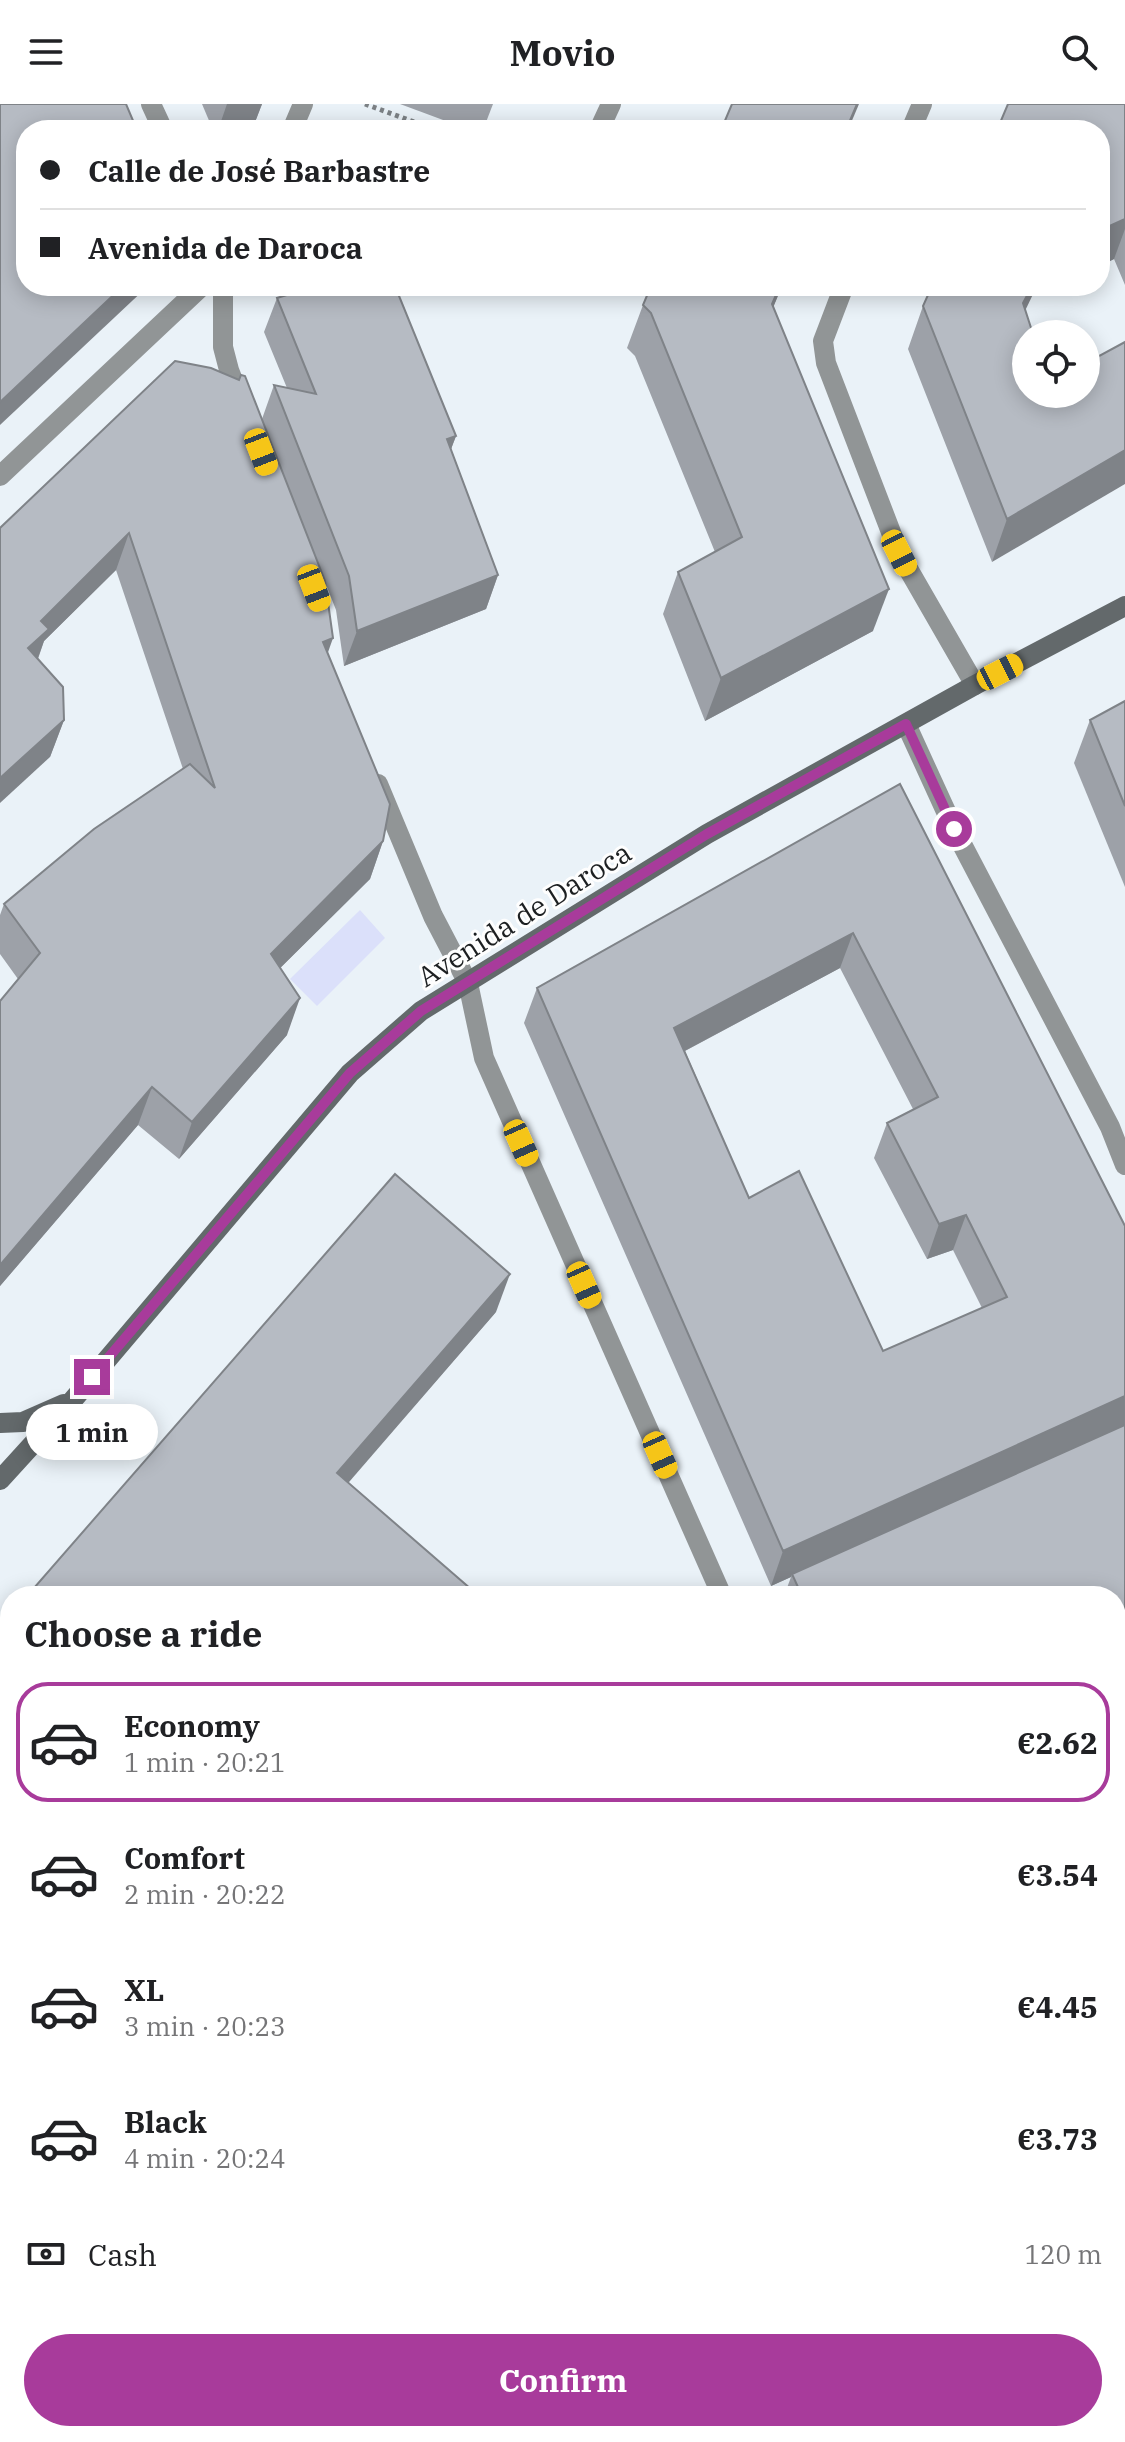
<!DOCTYPE html>
<html lang="en">
<head>
<meta charset="utf-8">
<style>
	:root { --surface:#fff; --page:#f2f2f2; --text:#202124; --muted:#757577; --line:#e0e0e0; --accent:#a83b9b }
	body { margin:0; font-family:"IBM Plex Serif",serif; background:var(--page); color:var(--text); height:100vh; display:flex; flex-direction:column; font-size:30px; white-space:nowrap }
	* { box-sizing:border-box; margin:0 }
	p { font-size:26px; color:var(--muted) }
	.icon { flex:none; width:44px; height:44px; fill:none; stroke:currentColor; stroke-width:2; stroke-linecap:round; stroke-linejoin:round }
	.map { position:relative; flex:1; overflow:hidden }
	.drawer { position:absolute; left:0px; top:1482px; width:1126px; height:856px; display:flex; flex-direction:column; background:var(--surface); border-radius:32px 32px 0 0; box-shadow:0 4px 20px #0003 }
	.drawer>* { flex:none }
	.top-card { position:absolute; left:16px; top:16px; width:1094px; height:176px; border-radius:32px; box-shadow:0 4px 20px #0003; display:grid; align-content:center; height:176px; padding:0 24px; background:var(--surface) }
	.controls { position:absolute; left:1012px; top:216px; display:grid; gap:16px }
	.controls a { display:grid; place-items:center; width:88px; height:88px; border-radius:50%; background:var(--surface); box-shadow:0 4px 20px #0003; font-size:40px }
	.end { position:absolute; width:36px; height:36px; margin:-18px; border:10px solid #a83b9b; background:#fff; box-shadow:0 0 0 4px #fff }
	.from { border-radius:50% }
	.bubble { position:absolute; height:56px; border-radius:28px; background:var(--surface); box-shadow:0 4px 20px #0003; font-size:26px; font-weight:700; line-height:56px; text-align:center }
	.car { position:absolute; width:24px; height:48px; margin:-24px -12px; border-radius:10px; box-shadow:0 0 6px 2px #0007; background:linear-gradient(#f5c518 24%,#345 0 40%,#f5c518 0 76%,#345 0 86%,#f5c518 0) }
	.top-card b { display:flex; align-items:center; gap:28px; height:76px; font-size:30px }
	.top-card b+b { border-top:2px solid var(--line) }
	.top-card i { width:20px; height:20px; background:var(--text) }
	ul { padding:0; list-style:none }
	li { display:flex; align-items:center; gap:24px; height:120px; margin:0 16px 12px; padding:0 8px; border:4px solid transparent; border-radius:32px }
	li div { flex:1 }
	li b { display:block; font-size:30px }
	li em { font-style:normal; font-weight:700 }
	li.on { border-color:var(--accent) }
	li>.icon { width:72px; height:72px; stroke-width:1.5 }
	h2 { padding:0 24px; font-size:36px; line-height:96px }
	.pay { display:flex; align-items:center; gap:20px; height:88px; padding:0 24px; font-size:30px }
	.pay p { margin-inline-start:auto }
	.cta { display:flex; gap:16px; margin-top:auto; padding:16px 24px }
	.cta a { flex:1; height:92px; border-radius:48px; background:var(--accent); color:#fff; font-size:32px; font-weight:700; line-height:92px; text-align:center }
	header { display:flex; justify-content:space-between; align-items:center; height:104px; padding:0 24px; background:var(--surface); font-size:36px; font-weight:700 }
	.map>svg:first-child { display:block }
	.green { fill:#dbe0fa }
	.lines { fill:none; stroke-linecap:round; stroke-linejoin:round }
	.path { stroke:#7c8185; stroke-width:5; stroke-dasharray:4 4; stroke-linecap:butt }
	.minor { stroke:#919596; stroke-width:20 }
	.secondary { stroke:#63696b; stroke-width:20 }
	.wall { fill:#9da1a8; fill-rule:evenodd }
	.shaded-wall { fill:#7f8388 }
	.building { fill:#b6bbc3; stroke:#7f8388; stroke-width:2; fill-rule:evenodd }
	.route { stroke:#a83b9b; stroke-width:10 }
	.labels { text-anchor:middle; dominant-baseline:central; stroke-width:6; stroke-linejoin:round; paint-order:stroke }
	.street-label { font-size:28px; fill:#1c1f21; stroke:#fefefe }
</style>
</head>
<body>
<header><svg class="icon" aria-label="menu" viewBox="0 0 24 24"><path d="M4 6h16M4 12h16M4 18h16"/></svg>Movio<svg class="icon" aria-label="search" viewBox="0 0 24 24"><circle cx="10" cy="10" r="6"/><path d="M15 15l6 6"/></svg></header>
<div class="map">
<svg width="1125" height="2338" viewBox="0 0 1125 2338">
	<rect width="100%" height="100%" fill="#eaf2f8"/>
	<path class="green" d="M 360,806 L 385,834 L 317,902 L 290,875 Z"/>
	<g class="lines">
		<g class="path">
			<path d="M 365,0 L 436,26"/>
			<path d="M 984,2328 L 990,2338"/>
		</g>
		<g class="minor">
			<path d="M 151,0 L 163,26"/>
			<path d="M 292,26 L 303,0"/>
			<path d="M 599,26 L 611,0"/>
			<path d="M 911,26 L 922,0"/>
			<path d="M 223,182 L 223,243 L 229,266 L 241,297"/>
			<path d="M 844,182 L 823,237 L 826,259 L 899,449 L 975,581"/>
			<path d="M 0,372 L 202,182"/>
			<path d="M 906,620 L 954,725 L 1110,1023 L 1125,1061"/>
			<path d="M 378,680 L 433,812 L 468,879 L 484,954 L 722,1492"/>
			<path d="M 1116,2016 L 1125,2011"/>
			<path d="M 0,2188 L 10,2197"/>
			<path d="M 153,2328 L 164,2338"/>
			<path d="M 687,2338 L 699,2328"/>
		</g>
		<g class="secondary">
			<path d="M 0,1319 L 23,1318 L 64,1300"/>
			<path d="M 0,1376 L 72,1297 L 350,969 L 421,907 L 707,730 L 975,581 L 1125,502"/>
		</g>
	</g>
	<g class="wall">
		<path d="M 202,0 L 262,0 L 252,26 L 213,26 Z"/>
		<path d="M 400,0 L 493,0 L 483,26 L 470,26 Z"/>
		<path d="M 1125,0 L 1125,181 L 1114,155 L 1100,162 L 1100,26 Z"/>
		<path d="M 782,182 L 773,203 L 873,527 L 705,617 L 663,510 L 678,468 L 715,448 L 635,252 L 627,244 L 643,201 Z"/>
		<path d="M 277,194 L 456,332 L 451,345 L 498,471 L 486,505 L 344,562 L 336,506 L 325,478 L 328,550 L 383,737 L 370,775 L 280,864 L 287,931 L 179,1055 L 138,1021 L 0,1182 L 0,897 L 18,875 L 0,850 L 0,811 L 4,800 L 183,665 L 116,466 L 44,537 L 38,555 L 64,616 L 50,653 L 0,424 L 262,315 L 274,281 L 287,284 L 264,228 Z"/>
		<path d="M 923,202 L 1025,206 L 1026,290 L 1086,290 L 992,458 L 908,245 Z"/>
		<path d="M 1125,597 L 1125,783 L 1074,659 L 1090,616 Z"/>
		<path d="M 900,680 L 1125,1122 L 1125,1677 L 1116,1681 L 802,1492 L 784,1492 L 791,1473 L 771,1482 L 524,919 L 537,884 ZM 840,864 L 913,1005 L 887,1019 L 874,1054 L 927,1155 L 953,1146 L 982,1204 L 883,1247 L 749,1094 L 685,947 Z"/>
		<path d="M 496,1208 L 348,1378 L 479,1492 L 27,1492 Z"/>
		<path d="M 10,1512 L 10,1686 L 0,1677 L 0,1523 Z"/>
		<path d="M 0,1954 L 10,1963 L 10,2132 L 0,2123 Z"/>
		<path d="M 227,2328 L 630,2328 L 618,2338 L 238,2338 Z"/>
		<path d="M 797,2328 L 960,2328 L 964,2338 L 802,2338 Z"/>
		<path d="M 1062,2328 L 1116,2328 L 1125,2338 L 1064,2338 Z"/>
	</g>
	<g class="shaded-wall">
		<path d="M 227,0 L 262,0 L 252,26 L 218,26 Z"/>
		<path d="M 857,0 L 859,0 L 848,26 L 846,26 Z"/>
		<path d="M 1125,115 L 1125,125 L 1114,155 L 1100,162 L 1100,135 L 1103,125 Z"/>
		<path d="M 123,182 L 148,182 L 0,321 L 0,298 Z"/>
		<path d="M 780,182 L 782,182 L 757,243 L 772,200 Z"/>
		<path d="M 1032,182 L 1037,182 L 1008,242 L 1023,199 Z"/>
		<path d="M 456,332 L 443,366 L 447,335 Z"/>
		<path d="M 1125,346 L 1125,380 L 992,458 L 1007,415 Z"/>
		<path d="M 129,429 L 116,466 L 44,537 L 35,562 L 28,544 L 41,517 Z"/>
		<path d="M 498,471 L 486,505 L 344,562 L 357,527 Z"/>
		<path d="M 889,485 L 873,527 L 705,617 L 721,574 Z"/>
		<path d="M 333,534 L 320,571 L 323,538 Z"/>
		<path d="M 64,616 L 50,653 L 0,699 L 0,674 Z"/>
		<path d="M 383,737 L 370,775 L 257,887 L 271,850 Z"/>
		<path d="M 853,829 L 840,864 L 662,959 L 674,924 Z"/>
		<path d="M 300,894 L 287,931 L 179,1055 L 192,1018 Z"/>
		<path d="M 152,983 L 138,1021 L 0,1182 L 0,1161 Z"/>
		<path d="M 966,1111 L 953,1146 L 927,1155 L 939,1120 Z"/>
		<path d="M 510,1170 L 496,1208 L 324,1407 L 337,1369 Z"/>
		<path d="M 1125,1292 L 1125,1325 L 792,1470 L 791,1473 L 771,1482 L 783,1447 Z"/>
		<path d="M 1125,1648 L 1125,1677 L 1116,1681 L 1116,1651 Z"/>
		<path d="M 1125,1930 L 1125,1958 L 1116,1963 L 1116,1935 Z"/>
		<path d="M 64,2328 L 67,2328 L 64,2338 L 57,2338 Z"/>
		<path d="M 601,2328 L 630,2328 L 618,2338 L 590,2338 Z"/>
	</g>
	<g class="building">
		<path d="M 0,0 L 126,0 L 137,26 L 26,26 L 26,182 L 123,182 L 0,298 Z"/>
		<path d="M 732,0 L 857,0 L 846,26 L 721,26 Z"/>
		<path d="M 1008,0 L 1125,0 L 1125,115 L 1103,125 L 1100,124 L 1100,26 L 997,26 Z"/>
		<path d="M 316,182 L 395,182 L 456,332 L 447,335 L 498,471 L 357,527 L 349,472 L 274,281 L 316,290 L 277,194 Z"/>
		<path d="M 651,182 L 780,182 L 772,200 L 889,485 L 721,574 L 678,468 L 742,433 L 651,209 L 643,201 Z"/>
		<path d="M 932,182 L 1032,182 L 1023,199 L 1033,230 L 1026,230 L 1026,290 L 1086,290 L 1086,259 L 1125,238 L 1125,346 L 1007,415 L 923,202 Z"/>
		<path d="M 175,257 L 211,264 L 239,276 L 241,271 L 245,272 L 325,477 L 333,534 L 323,538 L 390,700 L 383,737 L 271,850 L 300,894 L 192,1018 L 152,983 L 0,1161 L 0,897 L 40,849 L 4,800 L 94,725 L 190,660 L 215,684 L 129,429 L 41,517 L 49,525 L 28,544 L 63,583 L 64,616 L 0,674 L 0,424 Z"/>
		<path d="M 1125,597 L 1125,702 L 1090,616 Z"/>
		<path d="M 900,680 L 1125,1122 L 1125,1292 L 783,1447 L 537,884 ZM 853,829 L 938,993 L 887,1019 L 939,1120 L 966,1111 L 1007,1193 L 883,1247 L 799,1067 L 749,1094 L 674,924 Z"/>
		<path d="M 395,1070 L 510,1170 L 337,1369 L 479,1492 L 247,1492 L 238,1484 L 231,1492 L 27,1492 Z"/>
		<path d="M 1125,1321 L 1125,1648 L 1116,1651 L 1116,1492 L 802,1492 L 792,1470 Z"/>
		<path d="M 10,1512 L 10,1636 L 0,1627 L 0,1523 Z"/>
		<path d="M 1125,1805 L 1125,1930 L 1116,1935 L 1116,1809 Z"/>
		<path d="M 0,1954 L 10,1963 L 10,2081 L 0,2072 Z"/>
		<path d="M 1125,2245 L 1125,2338 L 1088,2338 L 1086,2328 L 1116,2328 L 1116,2247 Z"/>
		<path d="M 0,2266 L 10,2274 L 10,2328 L 64,2328 L 57,2338 L 0,2338 Z"/>
		<path d="M 284,2328 L 601,2328 L 590,2338 L 294,2338 Z"/>
		<path d="M 814,2328 L 960,2328 L 964,2338 L 819,2338 Z"/>
	</g>
	<g class="lines">
		<path class="route" d="M 92,1273 L 350,969 L 421,907 L 707,730 L 906,620 L 954,725"/>
	</g>
	<g class="labels">
		<g class="street-label">
			<text transform="translate(524 810) rotate(-32)">Avenida de Daroca</text>
		</g>
	</g>
</svg>
<div class="controls">
<a><svg class="icon" aria-label="locate" viewBox="0 0 24 24"><circle cx="12" cy="12" r="6"/><path d="M12 2v4M12 18v4M2 12h4M18 12h4"/></svg></a>
</div>
<i class="end from" style="left:954px;top:725px"></i>
<i class="end" style="left:92px;top:1273px"></i>
<div class="bubble" style="left:26px;top:1300px;width:132px">1 min</div>
<i class="car" style="left:261px;top:348px;rotate:159deg"></i>
<i class="car" style="left:899px;top:449px;rotate:153deg"></i>
<i class="car" style="left:314px;top:484px;rotate:159deg"></i>
<i class="car" style="left:1000px;top:568px;rotate:63deg"></i>
<i class="car" style="left:521px;top:1039px;rotate:156deg"></i>
<i class="car" style="left:584px;top:1181px;rotate:156deg"></i>
<i class="car" style="left:660px;top:1351px;rotate:156deg"></i>
<div class="top-card">
<b><i class="from"></i>Calle de José Barbastre</b>
<b><i></i>Avenida de Daroca</b>
</div>
<section class="drawer">
<h2>Choose a ride</h2>
<ul>
<li class="on"><svg class="icon" aria-label="car" viewBox="0 0 24 24"><path d="M5 17H2v-5l4-1 3-4h7l3 4 3 1v5h-3M9 17h6M6 11h13"/><circle cx="7" cy="17" r="2"/><circle cx="17" cy="17" r="2"/></svg><div><b>Economy</b><p>1 min · 20:21</p></div><em>€2.62</em></li>
<li><svg class="icon" aria-label="car" viewBox="0 0 24 24"><path d="M5 17H2v-5l4-1 3-4h7l3 4 3 1v5h-3M9 17h6M6 11h13"/><circle cx="7" cy="17" r="2"/><circle cx="17" cy="17" r="2"/></svg><div><b>Comfort</b><p>2 min · 20:22</p></div><em>€3.54</em></li>
<li><svg class="icon" aria-label="car" viewBox="0 0 24 24"><path d="M5 17H2v-5l4-1 3-4h7l3 4 3 1v5h-3M9 17h6M6 11h13"/><circle cx="7" cy="17" r="2"/><circle cx="17" cy="17" r="2"/></svg><div><b>XL</b><p>3 min · 20:23</p></div><em>€4.45</em></li>
<li><svg class="icon" aria-label="car" viewBox="0 0 24 24"><path d="M5 17H2v-5l4-1 3-4h7l3 4 3 1v5h-3M9 17h6M6 11h13"/><circle cx="7" cy="17" r="2"/><circle cx="17" cy="17" r="2"/></svg><div><b>Black</b><p>4 min · 20:24</p></div><em>€3.73</em></li>
</ul>
<div class="pay"><svg class="icon" aria-label="cash" viewBox="0 0 24 24"><path d="M3 7h18v10H3z"/><circle cx="12" cy="12" r="2"/></svg>Cash<p>120 m</p></div>
<div class="cta"><a>Confirm</a></div>
</section>
</div>
</body>
</html>
